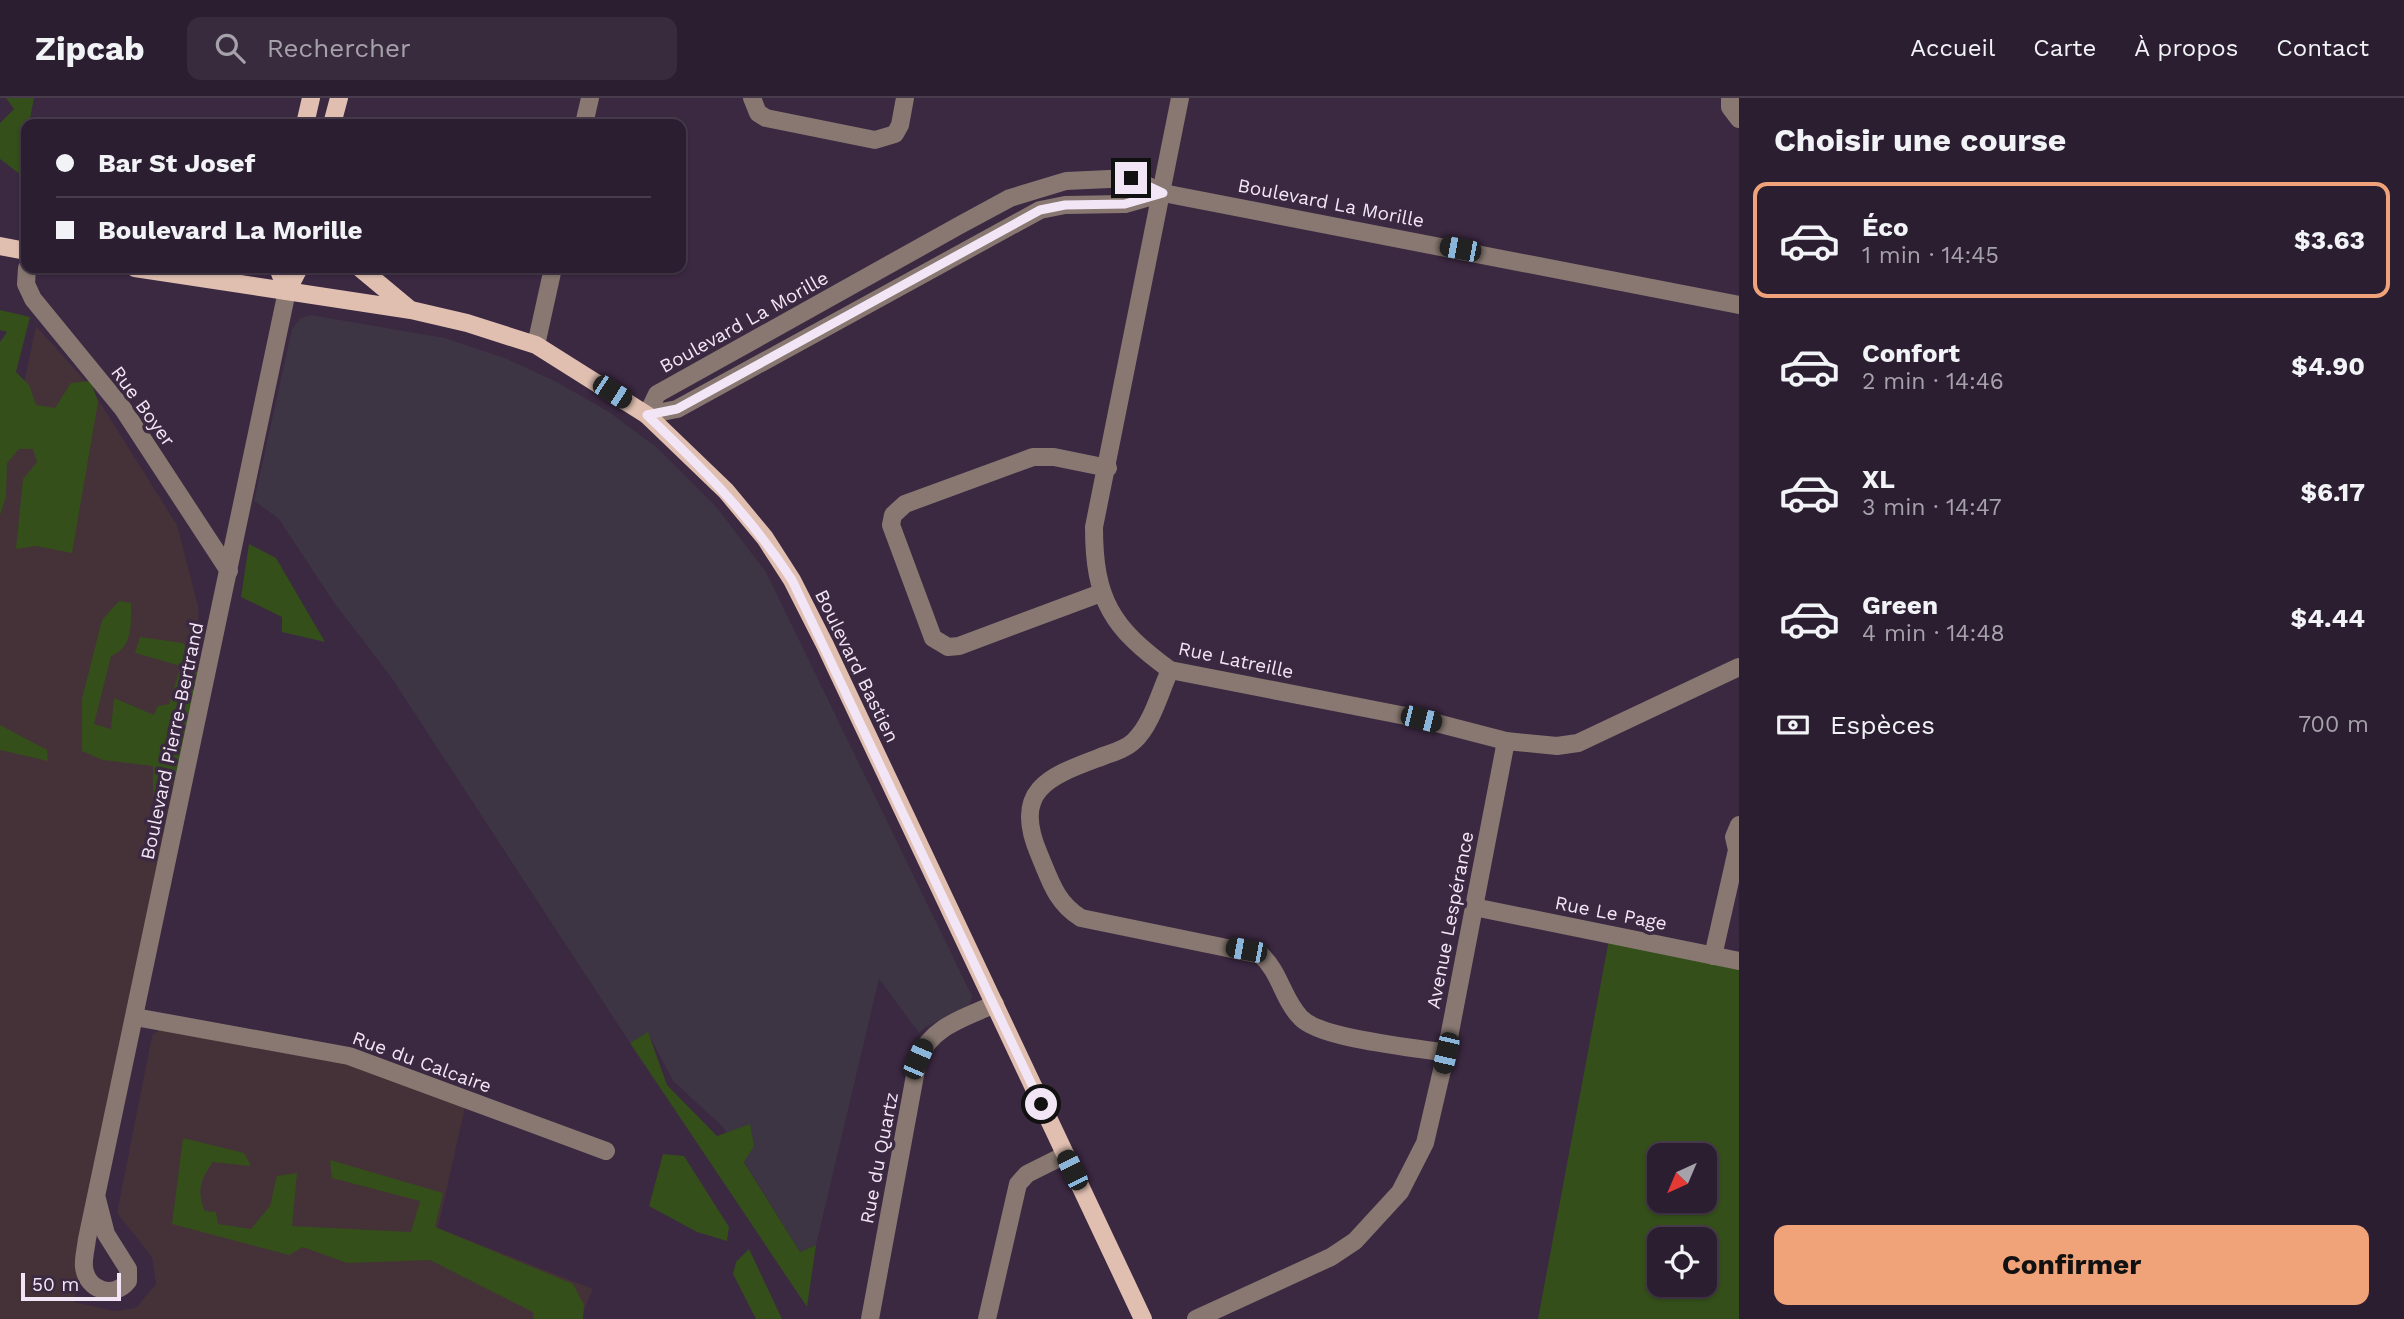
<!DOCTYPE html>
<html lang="fr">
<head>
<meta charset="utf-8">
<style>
	:root { --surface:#2c1e31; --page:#382b3d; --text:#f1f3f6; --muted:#a6a2ab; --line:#483c4d; --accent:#f0a279 }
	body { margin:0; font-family:"Work Sans",sans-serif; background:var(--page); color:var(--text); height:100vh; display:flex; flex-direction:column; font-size:26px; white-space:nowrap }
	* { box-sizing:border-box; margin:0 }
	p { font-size:23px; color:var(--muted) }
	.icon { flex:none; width:38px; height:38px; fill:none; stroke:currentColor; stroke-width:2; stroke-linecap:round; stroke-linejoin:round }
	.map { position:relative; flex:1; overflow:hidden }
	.drawer { display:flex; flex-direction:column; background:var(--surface); width:665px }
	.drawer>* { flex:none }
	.top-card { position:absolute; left:21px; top:21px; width:665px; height:154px; border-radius:14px; box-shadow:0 2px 5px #0004,0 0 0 2px var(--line); display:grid; align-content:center; height:154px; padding:0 35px; background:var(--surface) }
	.needle { width:46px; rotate:224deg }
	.controls { position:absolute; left:1647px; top:1045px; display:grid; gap:14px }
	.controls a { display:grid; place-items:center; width:70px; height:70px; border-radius:14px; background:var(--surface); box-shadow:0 2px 5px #0004,0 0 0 2px var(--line); font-size:35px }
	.scale { position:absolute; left:21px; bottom:18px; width:100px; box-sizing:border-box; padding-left:7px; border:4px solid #f2e6f6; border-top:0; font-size:19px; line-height:24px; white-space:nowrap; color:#f2e6f6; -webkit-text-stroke:5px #3b2841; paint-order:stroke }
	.end { position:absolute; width:32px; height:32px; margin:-16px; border:9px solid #f2e6f6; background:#111; box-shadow:0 0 0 4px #111 }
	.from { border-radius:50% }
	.car { position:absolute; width:21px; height:42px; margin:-21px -10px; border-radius:9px; box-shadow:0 0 5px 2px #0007; background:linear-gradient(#222 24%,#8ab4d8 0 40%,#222 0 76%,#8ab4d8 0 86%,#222 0) }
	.top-card b { display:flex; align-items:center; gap:24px; height:66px; font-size:26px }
	.top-card b+b { border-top:2px solid var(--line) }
	.top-card i { width:18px; height:18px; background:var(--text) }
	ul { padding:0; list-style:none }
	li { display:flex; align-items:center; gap:21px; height:116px; margin:0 14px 10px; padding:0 21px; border:4px solid transparent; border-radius:14px }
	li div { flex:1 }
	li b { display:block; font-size:26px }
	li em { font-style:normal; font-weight:700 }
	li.current { border-color:var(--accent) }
	li>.icon { width:63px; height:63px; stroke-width:1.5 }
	h2 { padding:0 35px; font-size:32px; line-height:84px }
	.pay { display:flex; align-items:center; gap:18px; height:77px; padding:0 35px; font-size:26px }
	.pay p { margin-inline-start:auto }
	.action { display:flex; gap:14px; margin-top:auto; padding:14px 35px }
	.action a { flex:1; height:80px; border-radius:14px; background:var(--accent); color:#111; font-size:28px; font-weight:700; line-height:80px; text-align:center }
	header { display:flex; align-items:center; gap:42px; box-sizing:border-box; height:98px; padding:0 35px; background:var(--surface); border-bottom:2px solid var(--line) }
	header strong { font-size:33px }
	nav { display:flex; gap:38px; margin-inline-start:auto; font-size:24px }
	.search { width:490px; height:63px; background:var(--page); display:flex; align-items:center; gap:18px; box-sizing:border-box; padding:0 24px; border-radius:14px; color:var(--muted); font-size:26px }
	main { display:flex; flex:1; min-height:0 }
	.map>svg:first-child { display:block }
	.commercial { fill:#3d3444 }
	.industrial { fill:#453238 }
	.green { fill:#344f1a; fill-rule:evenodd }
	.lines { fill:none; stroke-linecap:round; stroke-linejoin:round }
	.minor { stroke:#887871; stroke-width:18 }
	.major { stroke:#e0bfb1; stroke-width:18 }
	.route { stroke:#f2e6f6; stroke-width:9 }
	.labels { text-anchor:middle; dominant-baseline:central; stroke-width:7; stroke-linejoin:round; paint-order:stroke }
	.street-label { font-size:19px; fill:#f2e6f6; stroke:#3b2841 }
</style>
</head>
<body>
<header>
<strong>Zipcab</strong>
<div class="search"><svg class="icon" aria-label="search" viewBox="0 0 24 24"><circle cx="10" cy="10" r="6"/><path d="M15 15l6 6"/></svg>Rechercher</div>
<nav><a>Accueil</a><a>Carte</a><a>À propos</a><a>Contact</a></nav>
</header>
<main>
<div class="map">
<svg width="1739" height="1221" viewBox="0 0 1739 1221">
	<rect width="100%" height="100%" fill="#3b2841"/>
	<path class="commercial" d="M 311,217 L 445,240 L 505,260 L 555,283 L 609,314 L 656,349 L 718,411 L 766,474 L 972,898 L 970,907 L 924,930 L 919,935 L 879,881 L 816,1147 L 800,1154 L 723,1029 L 673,983 L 648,935 L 630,945 L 391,579 L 335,506 L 278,420 L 254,403 L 292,231 L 301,220 Z"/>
	<path class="industrial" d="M 36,228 L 89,287 L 177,427 L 198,508 L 200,570 L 74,1204 L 114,1213 L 136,1210 L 156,1186 L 152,1159 L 117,1115 L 152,938 L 161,930 L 347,965 L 465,1009 L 438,1130 L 593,1191 L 580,1221 L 0,1221 L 0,346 L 11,347 Z"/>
	<g class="green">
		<path d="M 6,0 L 34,0 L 29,26 L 26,26 L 21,77 L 0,61 L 0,25 L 14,11 Z"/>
		<path d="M 0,212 L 30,219 L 16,274 L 29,287 L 36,307 L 55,310 L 71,285 L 91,283 L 98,304 L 72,455 L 36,448 L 16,451 L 23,381 L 37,364 L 33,351 L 19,351 L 7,365 L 6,398 L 0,417 L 0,244 L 7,234 L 0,232 Z"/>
		<path d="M 249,446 L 276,460 L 325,544 L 282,534 L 282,519 L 241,499 Z"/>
		<path d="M 119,503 L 131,505 C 131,525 133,550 111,558 L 94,626 L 111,631 L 114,600 L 154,617 L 158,608 L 169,606 L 181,568 L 135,555 L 140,539 L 183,545 L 198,570 L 194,622 L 179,674 L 166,693 L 153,699 L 153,668 L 103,662 L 82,653 L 82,601 L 102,522 Z"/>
		<path d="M 0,627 L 47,652 L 48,663 L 0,652 Z"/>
		<path d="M 1610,836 L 1739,863 L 1739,1221 L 1538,1221 ZM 1659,1057 L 1704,1057 L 1704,1102 L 1659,1102 ZM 1659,1141 L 1704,1141 L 1704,1186 L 1659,1186 Z"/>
		<path d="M 648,934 L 667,987 L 717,1038 L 750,1026 L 754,1048 L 744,1064 L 800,1154 L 816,1147 L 807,1209 L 630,945 Z"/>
		<path d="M 183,1040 L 244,1055 L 251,1068 L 213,1064 C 201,1080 196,1094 205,1113 L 216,1114 L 218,1126 L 251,1131 L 270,1108 L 277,1078 L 297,1075 L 292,1128 L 411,1134 L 420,1103 L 332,1080 L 330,1062 L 443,1095 L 435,1129 L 573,1186 L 584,1207 L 583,1221 L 534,1221 L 533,1214 L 430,1162 L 347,1165 L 303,1149 L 289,1157 L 172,1126 Z"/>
		<path d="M 663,1056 L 684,1058 L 729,1129 L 727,1143 L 697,1134 L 649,1108 Z"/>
		<path d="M 749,1151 L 782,1221 L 756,1221 L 733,1176 L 736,1164 Z"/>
	</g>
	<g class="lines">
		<g class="minor">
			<path d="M 752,0 L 758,15 L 766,20 L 875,42 L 895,36 L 900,27 L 905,0"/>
			<path d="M 1180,0 L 1094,429 C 1094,502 1112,530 1170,572 L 1421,621 L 1506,643 L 1557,648 L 1578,645 L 1739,569"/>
			<path d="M 1730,0 L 1730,9 L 1739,21"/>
			<path d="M 584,26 L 590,0"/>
			<path d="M 27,170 L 26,186 L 33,201 L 123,311 L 229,473"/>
			<path d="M 536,247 L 553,170"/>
			<path d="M 647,317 L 657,296 L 960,127 L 1010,100 L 1066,83 L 1131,80 L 1163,95 L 1739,207"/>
			<path d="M 647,317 L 677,311 L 1040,112 L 1065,107 L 1125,106 L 1163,95"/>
			<path d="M 1101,495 L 959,548 L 948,549 L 933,540 L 891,427 L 893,417 L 905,406 L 1033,359 L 1054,359 L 1108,370"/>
			<path d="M 1170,572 C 1160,594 1152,626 1134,643 C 1127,650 1115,654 1106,657 C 1054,677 1010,688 1039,756 C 1050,782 1056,805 1081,820 L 1261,857 C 1280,874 1283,902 1301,920 C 1321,941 1413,949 1446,955"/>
			<path d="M 1474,809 L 1739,863"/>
			<path d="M 1713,858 L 1737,752 L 1734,739 L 1739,727"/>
			<path d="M 135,919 L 349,958 L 606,1053"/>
			<path d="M 97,1101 L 106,1136 L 128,1171 L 128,1183 C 114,1201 87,1193 84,1169 C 83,1161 86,1150 87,1141 L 287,193"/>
			<path d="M 870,1221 L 918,961 C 932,928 964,920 995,906"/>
			<path d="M 987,1221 L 1018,1086 L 1027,1076 L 1065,1057"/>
			<path d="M 1196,1221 L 1331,1159 L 1355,1143 L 1400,1094 L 1425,1045 L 1446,955 L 1506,643"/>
		</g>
		<g class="major">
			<path d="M 305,26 L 311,0"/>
			<path d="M 332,26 L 339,0"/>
			<path d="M 0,148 L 26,153"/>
			<path d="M 135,170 L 411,212 L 467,225 L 536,247 L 647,317 L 726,393 L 765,440 L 792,482 L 825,547 L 1143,1221"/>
			<path d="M 278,170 L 287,193"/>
			<path d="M 360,170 L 408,210"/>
			<path d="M 287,193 L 299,170"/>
		</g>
	</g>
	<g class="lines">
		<path class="route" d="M 1041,1006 L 792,482 C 749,416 703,371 647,317 L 677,311 L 1040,112 L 1065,107 L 1125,106 L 1163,95 L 1131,80"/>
	</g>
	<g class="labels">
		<g class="street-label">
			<text transform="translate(1331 105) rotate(11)">Boulevard La Morille</text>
			<text transform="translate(744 224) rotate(-29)">Boulevard La Morille</text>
			<text transform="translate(143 308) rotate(54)">Rue Boyer</text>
			<text transform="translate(1236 562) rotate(12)">Rue Latreille</text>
			<text transform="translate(857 568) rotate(64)">Boulevard Bastien</text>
			<text transform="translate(172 643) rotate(-78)">Boulevard Pierre-Bertrand</text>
			<text transform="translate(1611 815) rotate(11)">Rue Le Page</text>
			<text transform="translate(1450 822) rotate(-79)">Avenue Lespérance</text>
			<text transform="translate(422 964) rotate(20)">Rue du Calcaire</text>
			<text transform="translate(879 1060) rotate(-79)">Rue du Quartz</text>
		</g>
	</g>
</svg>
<div class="controls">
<a><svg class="needle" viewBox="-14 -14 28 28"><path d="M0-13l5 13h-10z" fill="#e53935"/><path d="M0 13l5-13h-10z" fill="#a6a2ab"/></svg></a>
<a><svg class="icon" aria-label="locate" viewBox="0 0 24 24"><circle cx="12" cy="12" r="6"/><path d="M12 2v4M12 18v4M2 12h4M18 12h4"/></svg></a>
</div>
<div class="scale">50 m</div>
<i class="end from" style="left:1041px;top:1006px"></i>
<i class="end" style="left:1131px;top:80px"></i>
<i class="car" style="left:1460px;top:151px;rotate:281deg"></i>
<i class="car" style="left:612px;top:294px;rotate:123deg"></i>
<i class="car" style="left:1421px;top:621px;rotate:104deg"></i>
<i class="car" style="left:1246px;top:852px;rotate:281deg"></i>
<i class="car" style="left:1446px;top:955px;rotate:193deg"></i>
<i class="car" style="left:918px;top:961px;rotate:23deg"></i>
<i class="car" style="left:1072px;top:1072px;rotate:334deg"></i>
<div class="top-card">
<b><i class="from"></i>Bar St Josef</b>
<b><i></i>Boulevard La Morille</b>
</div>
</div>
<section class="drawer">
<h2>Choisir une course</h2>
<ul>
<li class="current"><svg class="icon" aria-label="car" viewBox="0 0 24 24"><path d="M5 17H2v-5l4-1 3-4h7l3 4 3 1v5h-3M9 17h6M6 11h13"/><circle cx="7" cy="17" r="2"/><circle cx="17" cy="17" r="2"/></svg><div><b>Éco</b><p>1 min · 14:45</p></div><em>$3.63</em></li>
<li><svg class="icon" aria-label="car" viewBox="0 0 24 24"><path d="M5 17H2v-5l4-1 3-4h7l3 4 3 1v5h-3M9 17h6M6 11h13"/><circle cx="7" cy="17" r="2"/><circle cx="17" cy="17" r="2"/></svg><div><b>Confort</b><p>2 min · 14:46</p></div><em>$4.90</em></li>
<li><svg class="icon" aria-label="car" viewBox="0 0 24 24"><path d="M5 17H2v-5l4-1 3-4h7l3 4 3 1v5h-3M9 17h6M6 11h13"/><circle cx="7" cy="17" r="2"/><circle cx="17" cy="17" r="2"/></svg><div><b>XL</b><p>3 min · 14:47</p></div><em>$6.17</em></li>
<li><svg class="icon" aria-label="car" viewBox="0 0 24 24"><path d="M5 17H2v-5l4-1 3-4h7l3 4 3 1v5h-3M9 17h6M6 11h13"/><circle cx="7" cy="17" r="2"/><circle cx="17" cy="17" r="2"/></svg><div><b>Green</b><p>4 min · 14:48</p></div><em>$4.44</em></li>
</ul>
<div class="pay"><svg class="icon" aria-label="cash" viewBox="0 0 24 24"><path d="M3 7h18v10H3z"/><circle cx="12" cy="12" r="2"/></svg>Espèces<p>700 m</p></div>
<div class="action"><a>Confirmer</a></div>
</section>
</main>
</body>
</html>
